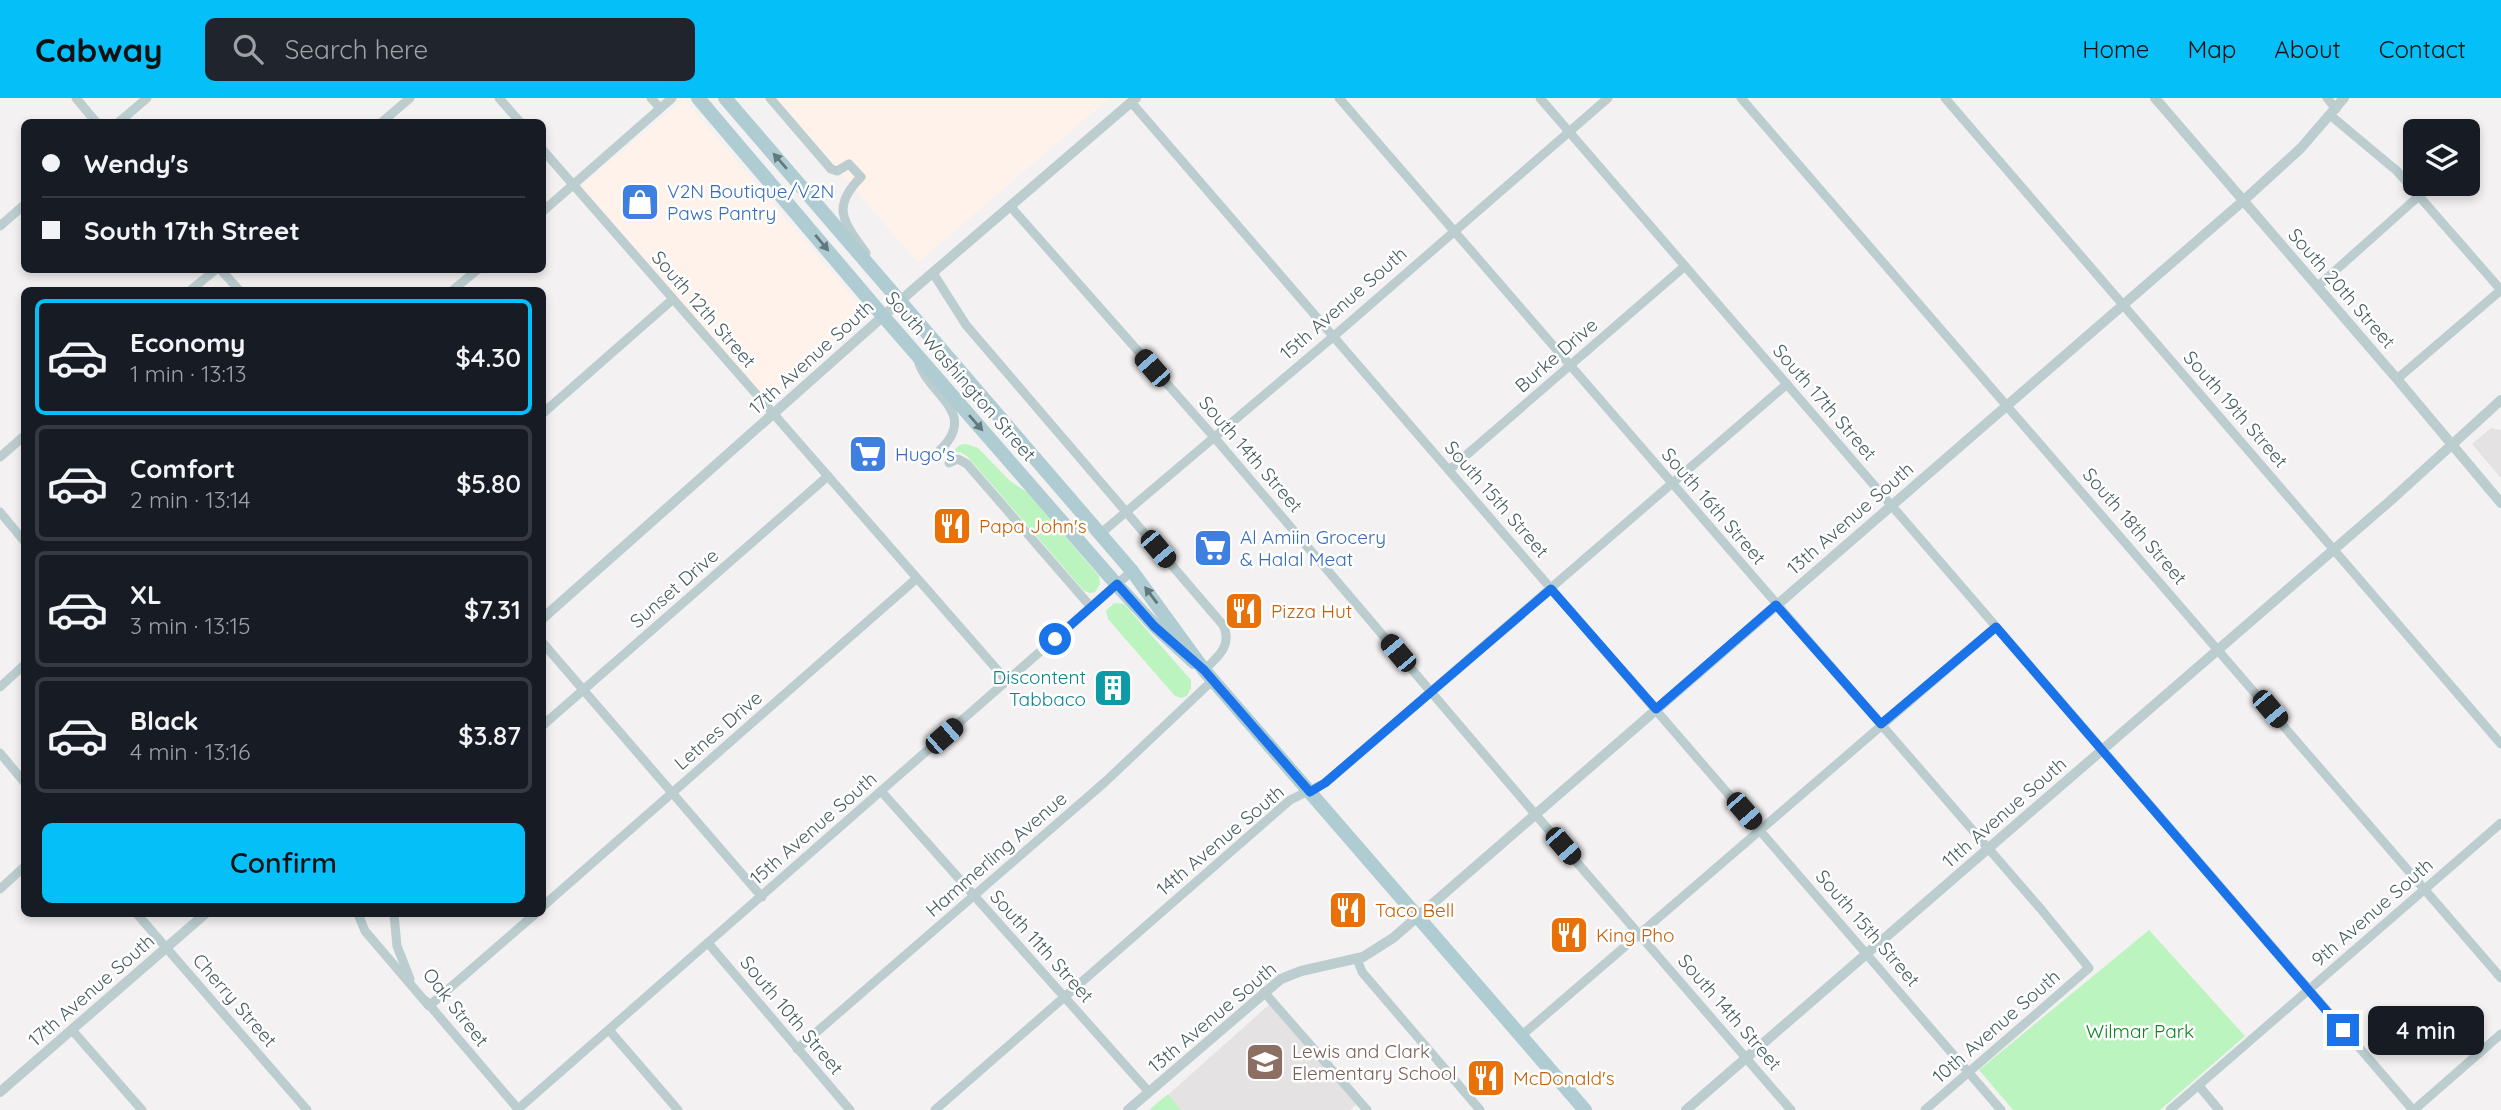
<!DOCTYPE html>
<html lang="en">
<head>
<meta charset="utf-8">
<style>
	:root { --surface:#171b24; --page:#20242c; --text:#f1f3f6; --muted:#9ea1a6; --line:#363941; --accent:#05bff9 }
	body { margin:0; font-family:Quicksand,sans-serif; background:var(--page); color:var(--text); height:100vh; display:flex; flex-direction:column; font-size:26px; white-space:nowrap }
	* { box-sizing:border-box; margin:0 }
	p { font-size:23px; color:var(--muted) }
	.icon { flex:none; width:38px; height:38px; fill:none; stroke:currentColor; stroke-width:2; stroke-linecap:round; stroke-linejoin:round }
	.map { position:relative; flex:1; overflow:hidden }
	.panel { position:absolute; left:21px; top:189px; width:525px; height:630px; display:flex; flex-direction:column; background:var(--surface); border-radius:10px; box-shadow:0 4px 10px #0003 }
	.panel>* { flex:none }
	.hud { position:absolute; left:21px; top:21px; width:525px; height:154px; border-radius:10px; box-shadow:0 4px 10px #0003; display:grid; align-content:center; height:154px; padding:0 21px; background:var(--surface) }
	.buttons { position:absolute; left:2403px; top:21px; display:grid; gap:14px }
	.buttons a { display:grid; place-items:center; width:77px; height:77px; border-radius:10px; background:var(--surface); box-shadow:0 4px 10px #0003; font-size:35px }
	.end { position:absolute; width:32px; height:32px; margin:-16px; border:9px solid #1a73e8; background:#fff; box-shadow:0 0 0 4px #fff }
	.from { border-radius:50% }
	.bubble { position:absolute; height:49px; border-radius:10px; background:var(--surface); box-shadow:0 4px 10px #0003; font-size:23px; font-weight:600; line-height:49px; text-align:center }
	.car { position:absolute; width:21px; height:42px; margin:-21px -10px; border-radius:9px; box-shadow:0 0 5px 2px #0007; background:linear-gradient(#222 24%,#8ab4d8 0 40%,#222 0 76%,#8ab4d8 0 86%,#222 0) }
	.hud b { display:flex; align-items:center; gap:24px; height:66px; font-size:26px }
	.hud b+b { border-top:2px solid var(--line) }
	.hud i { width:18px; height:18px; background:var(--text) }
	ul { padding:12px 0 0; list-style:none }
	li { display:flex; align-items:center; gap:21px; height:116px; margin:0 14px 10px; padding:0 7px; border:4px solid var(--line); border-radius:10px }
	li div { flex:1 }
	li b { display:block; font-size:26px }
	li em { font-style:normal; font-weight:600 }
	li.selected { border-color:var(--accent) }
	li>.icon { width:63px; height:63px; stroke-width:1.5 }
	.action { display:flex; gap:14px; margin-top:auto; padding:14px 21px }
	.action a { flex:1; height:80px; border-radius:10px; background:var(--accent); color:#111; font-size:28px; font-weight:600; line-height:80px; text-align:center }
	header { display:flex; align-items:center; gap:42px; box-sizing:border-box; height:98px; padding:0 35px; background:var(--accent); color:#111 }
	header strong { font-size:33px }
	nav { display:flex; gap:38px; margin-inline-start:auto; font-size:24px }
	.search { width:490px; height:63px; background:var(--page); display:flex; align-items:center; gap:18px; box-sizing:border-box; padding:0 24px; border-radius:10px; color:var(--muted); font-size:26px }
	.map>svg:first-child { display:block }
	.commercial { fill:#fef2ea }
	.education { fill:#e5e2e4 }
	.green { fill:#bcf4c0 }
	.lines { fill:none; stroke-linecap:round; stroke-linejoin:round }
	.minor { stroke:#bbcdcf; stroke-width:9 }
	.tertiary { stroke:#bbcdcf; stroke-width:10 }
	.primary { stroke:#aeccd2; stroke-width:14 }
	.oneway { fill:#61797d }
	.route { stroke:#1a73e8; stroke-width:9 }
	.labels { text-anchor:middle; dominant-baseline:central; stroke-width:5; stroke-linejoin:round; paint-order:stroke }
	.shop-label { font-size:19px; fill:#366cbe; stroke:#fff; text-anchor:start }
	.street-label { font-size:19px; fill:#475d61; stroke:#fff }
	.food-label { font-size:19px; fill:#c56008; stroke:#fff; text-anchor:start }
	.culture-label { font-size:19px; fill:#0d838f; stroke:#fff; text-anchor:end }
	.park-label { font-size:19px; fill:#0d8622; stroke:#fff }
	.education-label { font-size:19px; fill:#785e54; stroke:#fff; text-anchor:start }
</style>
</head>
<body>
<header>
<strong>Cabway</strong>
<div class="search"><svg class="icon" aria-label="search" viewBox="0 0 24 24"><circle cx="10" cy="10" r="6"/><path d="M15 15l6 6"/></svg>Search here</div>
<nav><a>Home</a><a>Map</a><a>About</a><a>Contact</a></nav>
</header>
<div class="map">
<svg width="2501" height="1012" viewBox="0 0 2501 1012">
	<rect width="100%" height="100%" fill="#f4f1f2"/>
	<g class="commercial">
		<path d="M 776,0 L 1109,0 L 918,165 Z"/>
		<path d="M 684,1 L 868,217 L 769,304 L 581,88 Z"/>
	</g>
	<g class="education">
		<path d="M 2491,330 L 2501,332 L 2501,380 L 2472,346 Z"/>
		<path d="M 1272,904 L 1360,1003 L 1350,1012 L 1151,1012 Z"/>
	</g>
	<g class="green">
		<path d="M 966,346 L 978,350 L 1009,382 L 1028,395 L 1099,478 L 1100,486 L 1095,494 L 1090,495 L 1084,493 L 967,358 L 960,354 L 951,355 L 960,347 Z"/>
		<path d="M 1114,505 L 1124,506 L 1191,582 L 1191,590 L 1187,598 L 1181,600 L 1175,598 L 1108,521 L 1106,513 Z"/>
		<path d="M 2149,832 L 2245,938 L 2160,1012 L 2013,1012 L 1979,972 Z"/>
		<path d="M 1168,996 L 1181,1012 L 1151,1012 L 1150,1011 Z"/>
	</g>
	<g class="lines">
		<g class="minor">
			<path d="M 76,0 L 96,24"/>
			<path d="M 499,0 L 520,24"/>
			<path d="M 651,0 L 660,10"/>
			<path d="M 770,0 L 831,71 L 837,73 L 849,66 L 861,79 C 830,110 844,124 866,155"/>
			<path d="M 1339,0 L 2040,810 L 2089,870 L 1925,1012"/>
			<path d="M 1540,0 L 2413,1012"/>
			<path d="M 1741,0 L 2501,880"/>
			<path d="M 1945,0 L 2501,646"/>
			<path d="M 2327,0 L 2336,11"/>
			<path d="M 1131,4 L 2001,1012"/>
			<path d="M 2330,17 L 2397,73 L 2501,192"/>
			<path d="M 119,24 L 147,0"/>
			<path d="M 382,24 L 410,0"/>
			<path d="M 542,51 L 1007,583"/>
			<path d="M 1010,108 L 1214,339 L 1535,716 L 1791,1012"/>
			<path d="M 542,114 L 672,0"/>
			<path d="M 0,128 L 24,107"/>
			<path d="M 221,172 L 239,192"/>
			<path d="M 933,175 L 966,227 L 1223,527 C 1233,547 1218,559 1204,572"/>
			<path d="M 2318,188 L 2420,97"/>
			<path d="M 191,192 L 215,172"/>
			<path d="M 453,192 L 477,172"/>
			<path d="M 918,262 C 926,296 981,314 939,353"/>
			<path d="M 2397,281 L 2501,192"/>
			<path d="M 542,316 L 672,202"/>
			<path d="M 0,359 L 24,338"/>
			<path d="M 949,365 L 958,361 L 967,366 L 1091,509"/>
			<path d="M 1449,372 L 1685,168"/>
			<path d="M 0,414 L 24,443"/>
			<path d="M 1100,436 L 1334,238 L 1608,0"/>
			<path d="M 542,544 L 762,799"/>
			<path d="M 0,589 L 24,567"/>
			<path d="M 542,628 L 828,378"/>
			<path d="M 0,655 L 24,684"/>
			<path d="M 881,693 L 1149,994"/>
			<path d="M 0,791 L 24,769"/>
			<path d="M 542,809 L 916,481"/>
			<path d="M 137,816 L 307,1012"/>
			<path d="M 358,816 L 365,833 L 429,908 L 535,816"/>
			<path d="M 394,816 L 397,848 L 410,881"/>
			<path d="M 708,845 L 850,1012"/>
			<path d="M 1357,861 L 1362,874 L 1480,1012"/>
			<path d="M 1264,894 L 1367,1012"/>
			<path d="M 426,903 L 518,1011"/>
			<path d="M 72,932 L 142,1012"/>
			<path d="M 609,932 L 678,1012"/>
			<path d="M 1521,938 L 1996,529"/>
			<path d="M 797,951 L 1105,684 L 1213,582"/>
			<path d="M 2199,988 L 2219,1012"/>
			<path d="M 517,1012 L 1132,473"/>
			<path d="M 935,1012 L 1290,702 L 1325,685 L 1787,286"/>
			<path d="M 2170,1012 L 2501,725"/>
			<path d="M 2414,1012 L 2501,936"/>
		</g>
		<g class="tertiary">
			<path d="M 2155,0 L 2397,281 L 2501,405"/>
			<path d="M 542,521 L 916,189 L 1136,0"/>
			<path d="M 0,994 L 205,816"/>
			<path d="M 1128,1012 L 1281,881 L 1301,873 L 1363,859 L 1393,840 L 2243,103 L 2301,50 L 2344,0"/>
			<path d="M 1686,1012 L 2390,403 L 2501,302"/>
		</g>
		<g class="primary">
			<path d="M 698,0 L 883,218 L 1117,487 L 1155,528 L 1194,564"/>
			<path d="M 725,0 L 1132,473 L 1204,572 L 1585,1012"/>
		</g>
	</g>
	<defs><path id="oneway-solid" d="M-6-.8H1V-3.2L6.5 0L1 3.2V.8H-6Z" transform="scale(1.75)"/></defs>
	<g class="oneway">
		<use href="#oneway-solid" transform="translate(780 63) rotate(-131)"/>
		<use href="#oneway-solid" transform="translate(822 145) rotate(50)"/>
		<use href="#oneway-solid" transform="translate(976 325) rotate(49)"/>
		<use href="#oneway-solid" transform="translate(1151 497) rotate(-127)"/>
	</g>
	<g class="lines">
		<path class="route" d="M 1055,541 L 1117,486 L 1154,528 L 1204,572 L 1310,694 L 1325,685 L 1551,491 L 1656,611 L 1776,507 L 1881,626 L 1996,529 L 2343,932"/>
	</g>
	<defs>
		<g id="shop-square" transform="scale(2.0125)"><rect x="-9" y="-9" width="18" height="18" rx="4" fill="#3f7fe0" stroke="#fff"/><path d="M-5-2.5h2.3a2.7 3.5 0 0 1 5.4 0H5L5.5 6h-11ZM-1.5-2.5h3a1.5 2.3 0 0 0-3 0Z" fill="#fff"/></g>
		<g id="supermarket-square" transform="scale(2.0125)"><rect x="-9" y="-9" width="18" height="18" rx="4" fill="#3f7fe0" stroke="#fff"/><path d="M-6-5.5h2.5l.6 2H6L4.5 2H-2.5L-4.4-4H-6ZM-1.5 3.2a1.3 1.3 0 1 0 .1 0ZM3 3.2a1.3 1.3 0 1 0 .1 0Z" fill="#fff"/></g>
		<g id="restaurant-square" transform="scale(2.0125)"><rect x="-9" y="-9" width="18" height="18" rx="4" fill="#e8710a" stroke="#fff"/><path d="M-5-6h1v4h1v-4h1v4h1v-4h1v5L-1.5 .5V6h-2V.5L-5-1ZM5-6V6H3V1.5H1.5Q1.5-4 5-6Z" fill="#fff"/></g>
		<g id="building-square" transform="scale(2.0125)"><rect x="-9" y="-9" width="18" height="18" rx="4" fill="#0f9aa8" stroke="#fff"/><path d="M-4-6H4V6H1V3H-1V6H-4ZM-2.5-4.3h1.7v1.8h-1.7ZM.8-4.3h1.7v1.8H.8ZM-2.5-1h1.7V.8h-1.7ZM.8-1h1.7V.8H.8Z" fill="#fff"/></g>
		<g id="school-square" transform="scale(2.0125)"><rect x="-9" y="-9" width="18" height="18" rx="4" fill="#8d6e63" stroke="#fff"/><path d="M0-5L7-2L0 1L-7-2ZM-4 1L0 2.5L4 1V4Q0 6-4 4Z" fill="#fff"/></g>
	</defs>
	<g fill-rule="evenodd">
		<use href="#shop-square" x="640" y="104"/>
		<use href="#supermarket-square" x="868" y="356"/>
		<use href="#restaurant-square" x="952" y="428"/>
		<use href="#supermarket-square" x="1213" y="450"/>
		<use href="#restaurant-square" x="1244" y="513"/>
		<use href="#building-square" x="1113" y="590"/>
		<use href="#restaurant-square" x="1348" y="812"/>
		<use href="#restaurant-square" x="1569" y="837"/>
		<use href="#school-square" x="1265" y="964"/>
		<use href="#restaurant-square" x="1486" y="980"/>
	</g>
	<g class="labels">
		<g class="shop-label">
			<text x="667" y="93">V2N Boutique/V2N<tspan x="667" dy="22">Paws Pantry</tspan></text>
			<text x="895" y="356">Hugo's</text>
			<text x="1240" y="439">Al Amiin Grocery<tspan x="1240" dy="22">&amp; Halal Meat</tspan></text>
		</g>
		<g class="street-label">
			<text transform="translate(2342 190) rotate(49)">South 20th Street</text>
			<text transform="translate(1343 205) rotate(-41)">15th Avenue South</text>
			<text transform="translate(704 211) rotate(49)">South 12th Street</text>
			<text transform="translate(1556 257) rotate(-41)">Burke Drive</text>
			<text transform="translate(811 259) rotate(-42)">17th Avenue South</text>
			<text transform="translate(961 278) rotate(49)">South Washington Street</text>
			<text transform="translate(1825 304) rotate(49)">South 17th Street</text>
			<text transform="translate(2236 311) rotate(49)">South 19th Street</text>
			<text transform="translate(1251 356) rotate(49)">South 14th Street</text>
			<text transform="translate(1497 401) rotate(49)">South 15th Street</text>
			<text transform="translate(1714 408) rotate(49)">South 16th Street</text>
			<text transform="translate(1850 420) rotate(-41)">13th Avenue South</text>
			<text transform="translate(2135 428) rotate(49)">South 18th Street</text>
			<text transform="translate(674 490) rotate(-41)">Sunset Drive</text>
			<text transform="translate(718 632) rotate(-41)">Letnes Drive</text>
			<text transform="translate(2004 714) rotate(-41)">11th Avenue South</text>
			<text transform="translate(813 730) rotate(-41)">15th Avenue South</text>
			<text transform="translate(1220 742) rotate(-40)">14th Avenue South</text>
			<text transform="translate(996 756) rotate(-41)">Hammerling Avenue</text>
			<text transform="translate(2372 814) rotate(-41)">9th Avenue South</text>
			<text transform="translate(1868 830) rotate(49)">South 15th Street</text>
			<text transform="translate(1042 848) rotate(48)">South 11th Street</text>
			<text transform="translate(91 892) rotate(-41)">17th Avenue South</text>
			<text transform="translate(235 902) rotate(49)">Cherry Street</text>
			<text transform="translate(456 909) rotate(52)">Oak Street</text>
			<text transform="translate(1730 914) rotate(49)">South 14th Street</text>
			<text transform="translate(792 917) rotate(50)">South 10th Street</text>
			<text transform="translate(1212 919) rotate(-40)">13th Avenue South</text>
			<text transform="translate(1996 928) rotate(-41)">10th Avenue South</text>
		</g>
		<g class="food-label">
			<text x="979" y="428">Papa John's</text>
			<text x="1271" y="513">Pizza Hut</text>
			<text x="1375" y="812">Taco Bell</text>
			<text x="1596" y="837">King Pho</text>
			<text x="1513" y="980">McDonald's</text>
		</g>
		<g class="culture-label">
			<text x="1086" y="579">Discontent<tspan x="1086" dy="22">Tabbaco</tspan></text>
		</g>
		<g class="park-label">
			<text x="2140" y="933">Wilmar Park</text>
		</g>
		<g class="education-label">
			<text x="1292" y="953">Lewis and Clark<tspan x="1292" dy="22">Elementary School</tspan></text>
		</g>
	</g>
</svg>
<div class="buttons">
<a><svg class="icon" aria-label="layers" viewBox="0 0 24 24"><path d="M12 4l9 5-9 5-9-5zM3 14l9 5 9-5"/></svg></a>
</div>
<i class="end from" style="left:1055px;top:541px"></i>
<i class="end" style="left:2343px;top:932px"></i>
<div class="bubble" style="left:2368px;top:908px;width:116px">4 min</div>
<i class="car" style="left:1152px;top:270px;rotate:319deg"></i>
<i class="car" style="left:1158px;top:451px;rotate:140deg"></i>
<i class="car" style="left:1398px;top:555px;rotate:320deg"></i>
<i class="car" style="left:2270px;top:611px;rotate:140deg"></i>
<i class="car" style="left:944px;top:638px;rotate:49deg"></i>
<i class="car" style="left:1744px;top:713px;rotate:139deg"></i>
<i class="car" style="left:1563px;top:748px;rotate:139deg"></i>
<div class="hud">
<b><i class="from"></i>Wendy's</b>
<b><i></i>South 17th Street</b>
</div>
<section class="panel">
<ul>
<li class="selected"><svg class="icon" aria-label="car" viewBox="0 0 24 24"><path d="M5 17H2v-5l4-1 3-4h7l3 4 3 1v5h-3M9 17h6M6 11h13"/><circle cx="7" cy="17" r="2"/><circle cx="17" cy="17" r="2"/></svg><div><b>Economy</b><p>1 min · 13:13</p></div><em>$4.30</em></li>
<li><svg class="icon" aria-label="car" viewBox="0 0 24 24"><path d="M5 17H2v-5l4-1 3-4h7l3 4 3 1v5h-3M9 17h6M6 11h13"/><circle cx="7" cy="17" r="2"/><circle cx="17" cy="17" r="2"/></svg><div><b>Comfort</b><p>2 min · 13:14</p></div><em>$5.80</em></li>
<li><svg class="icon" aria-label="car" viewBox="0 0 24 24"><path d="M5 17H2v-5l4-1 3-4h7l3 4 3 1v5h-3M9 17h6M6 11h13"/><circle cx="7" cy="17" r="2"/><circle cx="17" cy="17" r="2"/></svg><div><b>XL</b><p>3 min · 13:15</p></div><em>$7.31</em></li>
<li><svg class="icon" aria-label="car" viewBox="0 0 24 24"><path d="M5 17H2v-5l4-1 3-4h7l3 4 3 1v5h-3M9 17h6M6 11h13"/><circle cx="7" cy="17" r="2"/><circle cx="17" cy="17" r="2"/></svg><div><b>Black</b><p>4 min · 13:16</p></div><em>$3.87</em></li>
</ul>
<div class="action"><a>Confirm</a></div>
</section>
</div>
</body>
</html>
